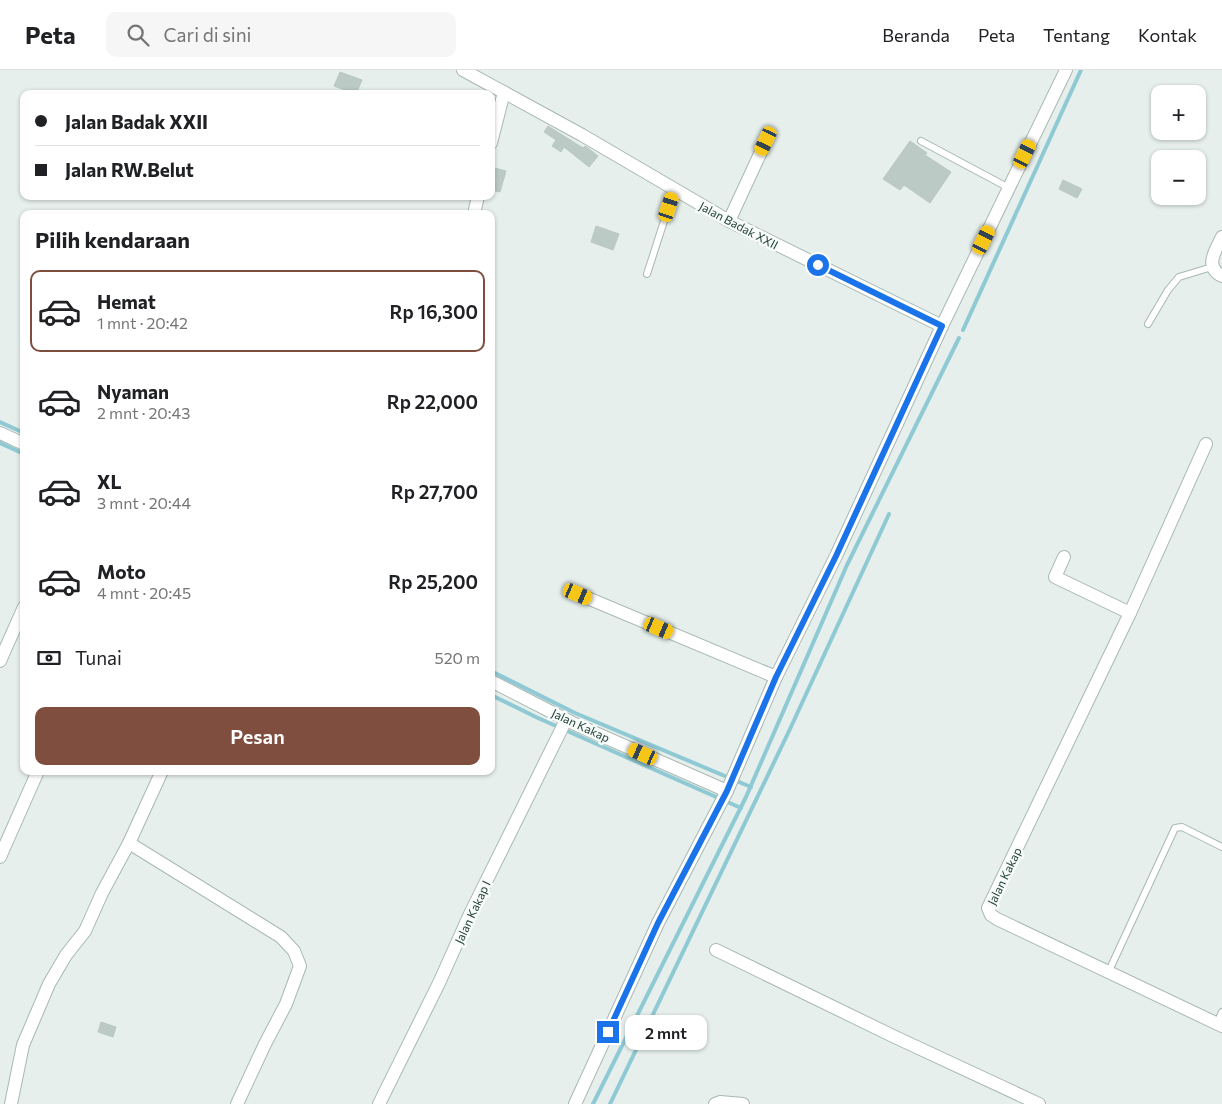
<!DOCTYPE html>
<html lang="id">
<head>
<meta charset="utf-8">
<style>
	:root { --surface:#fff; --page:#f6f6f6; --text:#202124; --muted:#757577; --line:#e0e0e0; --accent:#7f4e3f }
	body { margin:0; font-family:Commissioner,sans-serif; background:var(--page); color:var(--text); height:100vh; display:flex; flex-direction:column; font-size:19px; white-space:nowrap }
	* { box-sizing:border-box; margin:0 }
	p { font-size:16px; color:var(--muted) }
	.icon { flex:none; width:28px; height:28px; fill:none; stroke:currentColor; stroke-width:2; stroke-linecap:round; stroke-linejoin:round }
	.map { position:relative; flex:1; overflow:hidden }
	.panel { position:absolute; left:20px; top:140px; width:475px; height:565px; display:flex; flex-direction:column; background:var(--surface); border-radius:10px; box-shadow:0 1px 4px #0004 }
	.panel>* { flex:none }
	.hud { position:absolute; left:20px; top:20px; width:475px; height:110px; border-radius:10px; box-shadow:0 1px 4px #0004; display:grid; align-content:center; height:110px; padding:0 15px; background:var(--surface) }
	.tools { position:absolute; left:1151px; top:15px; display:grid; gap:10px }
	.tools a { display:grid; place-items:center; width:55px; height:55px; border-radius:10px; background:var(--surface); box-shadow:0 1px 4px #0004; font-size:25px }
	.end { position:absolute; width:22px; height:22px; margin:-11px; border:6px solid #1a73e8; background:#fff; box-shadow:0 0 0 2px #fff }
	.from { border-radius:50% }
	.bubble { position:absolute; height:35px; border-radius:10px; background:var(--surface); box-shadow:0 1px 4px #0004; font-size:16px; font-weight:600; line-height:35px; text-align:center }
	.car { position:absolute; width:15px; height:30px; margin:-15px -8px; border-radius:6px; box-shadow:0 0 4px 1px #0007; background:linear-gradient(#f5c518 24%,#345 0 40%,#f5c518 0 76%,#345 0 86%,#f5c518 0) }
	.hud b { display:flex; align-items:center; gap:18px; height:48px; font-size:19px }
	.hud b+b { border-top:1px solid var(--line) }
	.hud i { width:12px; height:12px; background:var(--text) }
	ul { padding:0; list-style:none }
	li { display:flex; align-items:center; gap:15px; height:82px; margin:0 10px 8px; padding:0 5px; border:2px solid transparent; border-radius:10px }
	li div { flex:1 }
	li b { display:block; font-size:19px }
	li em { font-style:normal; font-weight:600 }
	li.current { border-color:var(--accent) }
	li>.icon { width:45px; height:45px; stroke-width:1.5 }
	h2 { padding:0 15px; font-size:22px; line-height:60px }
	.pay { display:flex; align-items:center; gap:12px; height:55px; padding:0 15px; font-size:19px }
	.pay p { margin-inline-start:auto }
	.action { display:flex; gap:10px; margin-top:auto; padding:10px 15px }
	.action a { flex:1; height:58px; border-radius:10px; background:var(--accent); color:#fff; font-size:20px; font-weight:600; line-height:58px; text-align:center }
	header { display:flex; align-items:center; gap:30px; box-sizing:border-box; height:70px; padding:0 25px; background:var(--surface); border-bottom:1px solid var(--line) }
	header strong { font-size:24px }
	nav { display:flex; gap:28px; margin-inline-start:auto; font-size:18px }
	.search { width:350px; height:45px; background:var(--page); display:flex; align-items:center; gap:12px; box-sizing:border-box; padding:0 18px; border-radius:10px; color:var(--muted); font-size:19px }
	.map>svg:first-child { display:block }
	.lines { fill:none; stroke-linecap:round; stroke-linejoin:round }
	.stream { stroke:#8ec9d4; stroke-width:4 }
	.building { fill:#bbcac4; stroke:#b8c9c2 }
	.service-casing { stroke:#a8b8b2; stroke-width:8 }
	.minor-casing { stroke:#a8b8b2; stroke-width:14 }
	.service { stroke:#fff; stroke-width:6 }
	.minor { stroke:#fff; stroke-width:12 }
	.route { stroke:#1a73e8; stroke-width:6 }
	.labels { text-anchor:middle; dominant-baseline:central; stroke-width:5; stroke-linejoin:round; paint-order:stroke }
	.street-label { font-size:12px; fill:#24423a; stroke:#f7fbf9 }
</style>
</head>
<body>
<header>
<strong>Peta</strong>
<div class="search"><svg class="icon" aria-label="search" viewBox="0 0 24 24"><circle cx="10" cy="10" r="6"/><path d="M15 15l6 6"/></svg>Cari di sini</div>
<nav><a>Beranda</a><a>Peta</a><a>Tentang</a><a>Kontak</a></nav>
</header>
<div class="map">
<svg width="1222" height="1034" viewBox="0 0 1222 1034">
	<rect width="100%" height="100%" fill="#e6efeb"/>
	<g class="lines">
		<g class="stream">
			<path d="M 963,260 L 1081,0"/>
			<path d="M 0,352 L 24,363"/>
			<path d="M 0,373 L 24,384"/>
			<path d="M 491,601 L 575,643 L 751,717"/>
			<path d="M 491,625 L 538,648 L 741,738"/>
			<path d="M 593,1034 L 746,727 L 847,495 L 959,268"/>
			<path d="M 610,1034 L 790,659 L 889,444"/>
		</g>
	</g>
	<g class="building">
		<path d="M 340,2 L 362,10 L 356,24 L 334,16 Z"/>
		<path d="M 548,56 L 583,78 L 585,76 L 588,78 L 598,86 L 589,97 L 564,77 L 561,82 L 552,76 L 556,70 L 544,62 Z"/>
		<path d="M 910,71 L 927,83 L 925,85 L 951,102 L 930,133 L 904,115 L 900,120 L 883,109 Z"/>
		<path d="M 491,97 L 506,101 L 500,122 L 491,120 Z"/>
		<path d="M 1063,110 L 1082,119 L 1077,128 L 1059,119 Z"/>
		<path d="M 596,156 L 619,164 L 613,180 L 591,172 Z"/>
		<path d="M 101,952 L 116,957 L 113,967 L 98,962 Z"/>
	</g>
	<g class="lines">
		<g class="service-casing">
			<g id="service">
				<path d="M 921,71 L 1009,118"/>
				<path d="M 647,204 L 674,120"/>
				<path d="M 1148,254 L 1168,220 L 1179,207 L 1212,197"/>
				<path d="M 1108,903 L 1175,758 L 1182,757 L 1222,777"/>
				<path d="M 1217,953 L 1222,942"/>
			</g>
		</g>
		<g class="minor-casing">
			<g id="minor">
				<path d="M 463,0 L 582,65 L 729,151 L 942,256"/>
				<path d="M 491,73 L 504,22"/>
				<path d="M 474,144 L 478,126"/>
				<path d="M 729,151 L 766,71"/>
				<path d="M 1222,167 C 1215,181 1204,197 1222,206"/>
				<path d="M 0,363 L 24,374"/>
				<path d="M 1206,374 L 1130,543 L 988,838 L 991,845 L 997,849 L 1222,956"/>
				<path d="M 1064,487 L 1055,507 L 1130,543"/>
				<path d="M 578,524 L 776,607"/>
				<path d="M 0,591 L 24,537"/>
				<path d="M 491,611 L 575,654 L 727,721"/>
				<path d="M 129,773 L 281,867 L 294,881 L 300,896 L 286,934 L 265,974 L 237,1034"/>
				<path d="M 0,787 L 38,701"/>
				<path d="M 716,880 L 895,967 L 1039,1034"/>
				<path d="M 11,1034 L 23,975 L 49,914 L 66,885 L 85,861 L 102,823 L 129,773 L 162,701"/>
				<path d="M 379,1034 L 439,913 L 470,844 L 566,650"/>
				<path d="M 575,1034 L 658,853 L 727,721 L 776,607 L 836,486 L 942,256 L 1066,0"/>
				<path d="M 715,1034 L 720,1032 L 743,1034"/>
			</g>
		</g>
		<use href="#service" class="service"/>
		<use href="#minor" class="minor"/>
	</g>
	<g class="lines">
		<path class="route" d="M 608,962 L 658,853 L 727,721 L 776,607 L 836,486 L 942,256 L 818,195"/>
	</g>
	<g class="labels">
		<g class="street-label">
			<text transform="translate(739 155) rotate(28)">Jalan Badak XXII</text>
			<text transform="translate(581 655) rotate(25)">Jalan Kakap</text>
			<text transform="translate(1004 806) rotate(-64)">Jalan Kakap</text>
			<text transform="translate(472 842) rotate(-65)">Jalan Kakap I</text>
		</g>
	</g>
</svg>
<div class="tools">
<a>+</a>
<a>−</a>
</div>
<i class="end from" style="left:818px;top:195px"></i>
<i class="end" style="left:608px;top:962px"></i>
<div class="bubble" style="left:625px;top:945px;width:82px">2 mnt</div>
<i class="car" style="left:766px;top:71px;rotate:205deg"></i>
<i class="car" style="left:1025px;top:84px;rotate:26deg"></i>
<i class="car" style="left:669px;top:137px;rotate:18deg"></i>
<i class="car" style="left:984px;top:170px;rotate:26deg"></i>
<i class="car" style="left:578px;top:524px;rotate:113deg"></i>
<i class="car" style="left:659px;top:558px;rotate:113deg"></i>
<i class="car" style="left:643px;top:684px;rotate:294deg"></i>
<div class="hud">
<b><i class="from"></i>Jalan Badak XXII</b>
<b><i></i>Jalan RW.Belut</b>
</div>
<section class="panel">
<h2>Pilih kendaraan</h2>
<ul>
<li class="current"><svg class="icon" aria-label="car" viewBox="0 0 24 24"><path d="M5 17H2v-5l4-1 3-4h7l3 4 3 1v5h-3M9 17h6M6 11h13"/><circle cx="7" cy="17" r="2"/><circle cx="17" cy="17" r="2"/></svg><div><b>Hemat</b><p>1 mnt · 20:42</p></div><em>Rp 16,300</em></li>
<li><svg class="icon" aria-label="car" viewBox="0 0 24 24"><path d="M5 17H2v-5l4-1 3-4h7l3 4 3 1v5h-3M9 17h6M6 11h13"/><circle cx="7" cy="17" r="2"/><circle cx="17" cy="17" r="2"/></svg><div><b>Nyaman</b><p>2 mnt · 20:43</p></div><em>Rp 22,000</em></li>
<li><svg class="icon" aria-label="car" viewBox="0 0 24 24"><path d="M5 17H2v-5l4-1 3-4h7l3 4 3 1v5h-3M9 17h6M6 11h13"/><circle cx="7" cy="17" r="2"/><circle cx="17" cy="17" r="2"/></svg><div><b>XL</b><p>3 mnt · 20:44</p></div><em>Rp 27,700</em></li>
<li><svg class="icon" aria-label="car" viewBox="0 0 24 24"><path d="M5 17H2v-5l4-1 3-4h7l3 4 3 1v5h-3M9 17h6M6 11h13"/><circle cx="7" cy="17" r="2"/><circle cx="17" cy="17" r="2"/></svg><div><b>Moto</b><p>4 mnt · 20:45</p></div><em>Rp 25,200</em></li>
</ul>
<div class="pay"><svg class="icon" aria-label="cash" viewBox="0 0 24 24"><path d="M3 7h18v10H3z"/><circle cx="12" cy="12" r="2"/></svg>Tunai<p>520 m</p></div>
<div class="action"><a>Pesan</a></div>
</section>
</div>
</body>
</html>
